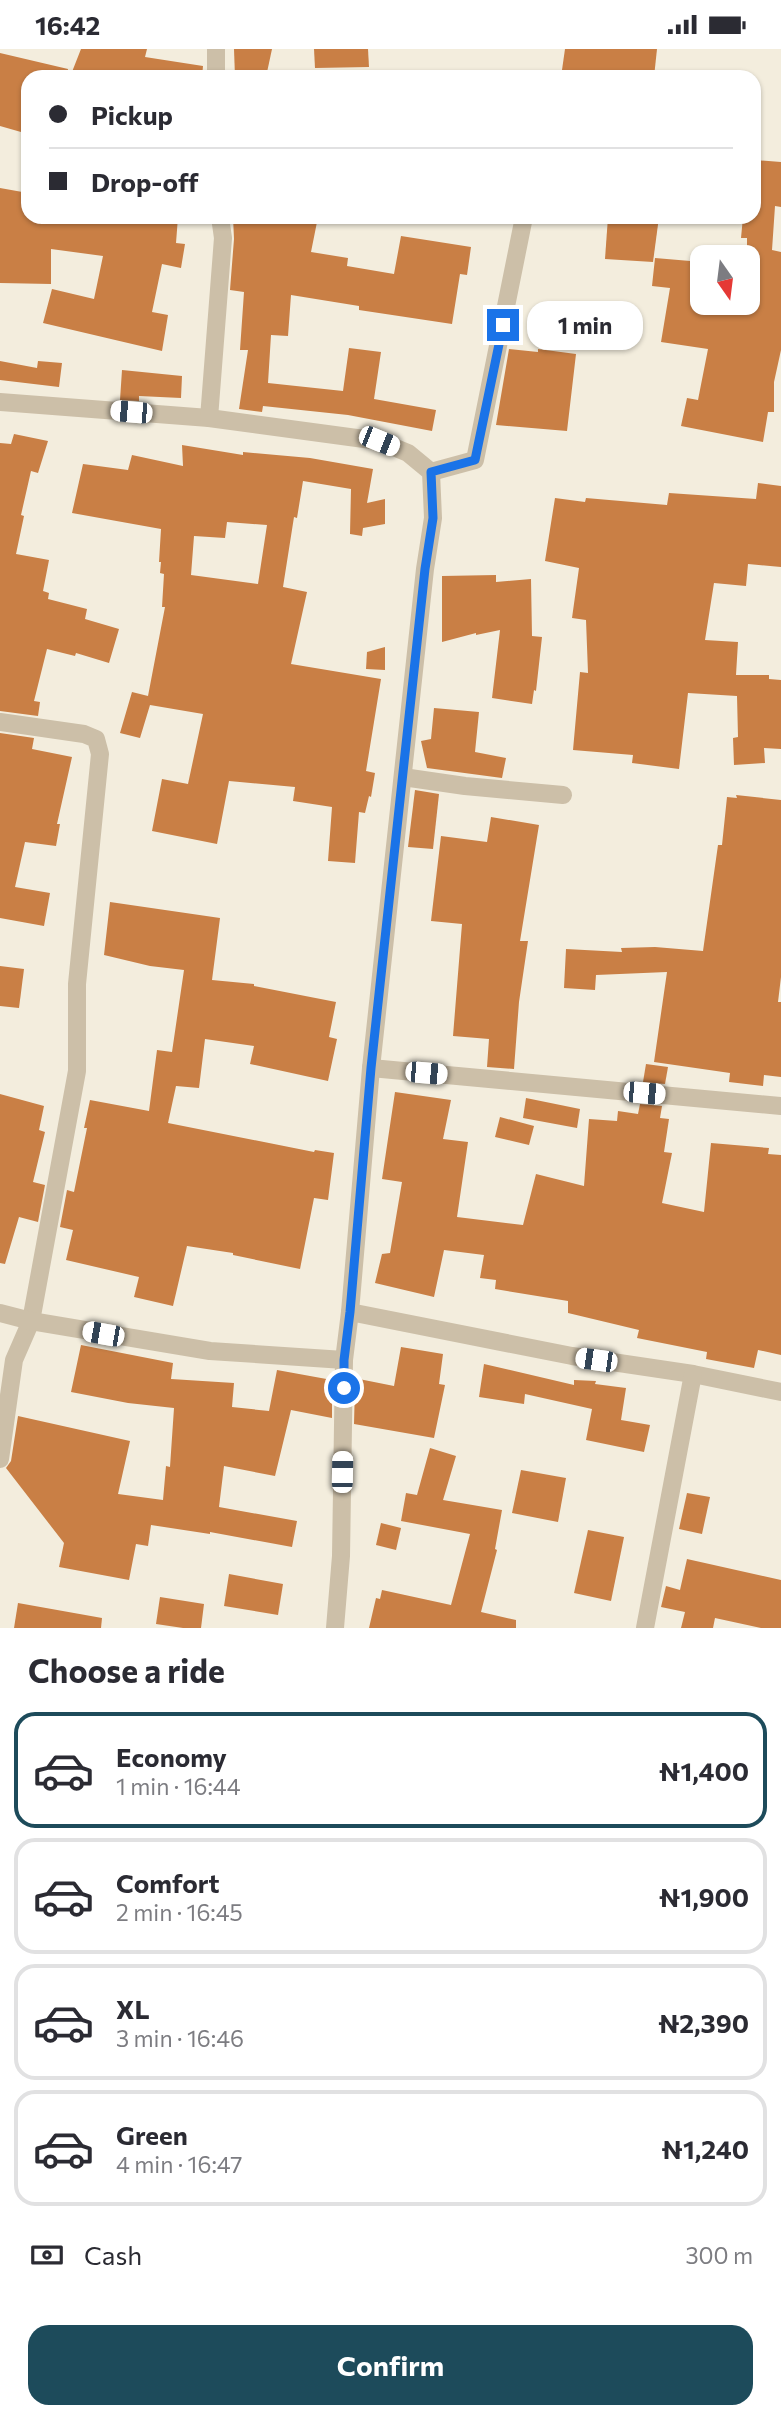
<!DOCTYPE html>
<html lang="en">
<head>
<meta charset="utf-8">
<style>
	:root { --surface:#fff; --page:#f2f2f3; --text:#2b2b33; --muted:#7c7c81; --line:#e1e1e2; --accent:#1d4b5b }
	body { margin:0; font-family:Commissioner,sans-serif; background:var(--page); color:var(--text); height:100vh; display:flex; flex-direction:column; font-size:26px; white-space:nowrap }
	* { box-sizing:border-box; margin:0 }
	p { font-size:23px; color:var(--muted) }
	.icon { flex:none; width:38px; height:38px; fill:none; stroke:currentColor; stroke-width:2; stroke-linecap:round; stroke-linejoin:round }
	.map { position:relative; height:1579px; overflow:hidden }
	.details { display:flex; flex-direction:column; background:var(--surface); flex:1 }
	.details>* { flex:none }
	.banner { position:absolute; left:21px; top:21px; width:740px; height:154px; border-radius:21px; box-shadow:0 2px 5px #0004; display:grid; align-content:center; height:154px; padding:0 28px; background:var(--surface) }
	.needle { width:46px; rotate:166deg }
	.buttons { position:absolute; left:690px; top:196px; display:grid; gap:14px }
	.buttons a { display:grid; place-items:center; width:70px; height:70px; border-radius:14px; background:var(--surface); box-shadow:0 2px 5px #0004; font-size:35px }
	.end { position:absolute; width:32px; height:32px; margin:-16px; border:9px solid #1a73e8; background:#fff; box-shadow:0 0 0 4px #fff }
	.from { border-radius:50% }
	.bubble { position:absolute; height:49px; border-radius:21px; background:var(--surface); box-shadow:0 2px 5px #0004; font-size:23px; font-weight:700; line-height:49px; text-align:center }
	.car { position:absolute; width:21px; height:42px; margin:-21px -10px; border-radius:9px; box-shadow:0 0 5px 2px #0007; background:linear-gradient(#fff 24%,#345 0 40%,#fff 0 76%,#345 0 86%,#fff 0) }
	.banner b { display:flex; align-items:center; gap:24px; height:66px; font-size:26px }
	.banner b+b { border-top:2px solid var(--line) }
	.banner i { width:18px; height:18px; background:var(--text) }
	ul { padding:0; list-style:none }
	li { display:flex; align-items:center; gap:21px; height:116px; margin:0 14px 10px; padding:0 14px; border:4px solid var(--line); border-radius:21px }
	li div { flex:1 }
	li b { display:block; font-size:26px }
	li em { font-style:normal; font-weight:700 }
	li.on { border-color:var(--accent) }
	li>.icon { width:63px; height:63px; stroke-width:1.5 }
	h2 { padding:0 28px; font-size:32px; line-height:84px }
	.pay { display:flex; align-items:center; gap:18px; height:77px; padding:0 28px; font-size:26px }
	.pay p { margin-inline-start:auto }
	.button { display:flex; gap:14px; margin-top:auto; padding:14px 28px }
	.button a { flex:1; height:80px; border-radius:21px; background:var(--accent); color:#fff; font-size:28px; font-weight:700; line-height:80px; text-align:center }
	.status { display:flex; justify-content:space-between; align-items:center; height:49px; padding:0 35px; background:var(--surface); direction:ltr }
	.status svg { height:19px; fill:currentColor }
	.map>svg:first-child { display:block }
	.building { fill:#c97f45; fill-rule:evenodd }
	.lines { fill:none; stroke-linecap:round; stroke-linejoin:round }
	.minor { stroke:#ccbfa8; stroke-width:18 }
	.route { stroke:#1a73e8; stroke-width:9 }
</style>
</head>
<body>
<div class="status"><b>16:42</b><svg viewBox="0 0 49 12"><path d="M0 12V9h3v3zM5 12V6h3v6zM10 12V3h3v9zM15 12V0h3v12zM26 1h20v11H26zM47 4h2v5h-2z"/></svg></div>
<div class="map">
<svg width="781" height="1579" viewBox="0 0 781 1579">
	<rect width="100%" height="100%" fill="#f3eddd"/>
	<g class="building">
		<path d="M 81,0 L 147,0 L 145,8 L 203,17 L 202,28 L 70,28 Z"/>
		<path d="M 234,0 L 272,0 L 266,28 L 235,28 Z"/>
		<path d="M 314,0 L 368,0 L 369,18 L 315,19 Z"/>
		<path d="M 565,0 L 657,0 L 654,28 L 561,28 Z"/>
		<path d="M 0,4 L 68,20 L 67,28 L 28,28 L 28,85 L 0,77 Z"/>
		<path d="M 754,111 L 781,113 L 781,158 L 775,157 L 772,201 L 781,203 L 781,301 L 774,333 L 774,363 L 768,363 L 763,393 L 681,377 L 687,349 L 698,351 L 708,300 L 661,293 L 670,239 L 652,237 L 655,209 L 702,213 L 702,254 L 747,254 L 747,189 L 741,189 L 743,168 L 754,168 Z"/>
		<path d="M 0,139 L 28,144 L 28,168 L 178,168 L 176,194 L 185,195 L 181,219 L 162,215 L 152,263 L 168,266 L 162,302 L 43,274 L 52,240 L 94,250 L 103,207 L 51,200 L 51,235 L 0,234 Z"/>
		<path d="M 233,168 L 318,168 L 311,203 L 348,209 L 347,217 L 394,225 L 401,187 L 471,198 L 467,226 L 460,225 L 452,275 L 359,261 L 359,257 L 291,246 L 288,287 L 271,286 L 268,334 L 343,342 L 349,299 L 381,303 L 374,350 L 436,361 L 432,382 L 348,366 L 263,357 L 262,363 L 239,360 L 248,301 L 240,301 L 244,243 L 230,241 L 234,190 Z"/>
		<path d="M 608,168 L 659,168 L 653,213 L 605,210 Z"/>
		<path d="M 509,300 L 538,303 L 538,300 L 576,305 L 567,382 L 496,376 Z"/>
		<path d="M 0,312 L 37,319 L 38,312 L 62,314 L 59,338 L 0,331 Z"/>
		<path d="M 122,321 L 182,327 L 181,349 L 139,347 L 139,352 L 120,351 Z"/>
		<path d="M 14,385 L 48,392 L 38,424 L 31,422 L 21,466 L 24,467 L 16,505 L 49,511 L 43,542 L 49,544 L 48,550 L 87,560 L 85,570 L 119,580 L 109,614 L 76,604 L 75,607 L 47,600 L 34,652 L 40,653 L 38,667 L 0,662 L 0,394 L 11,395 Z"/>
		<path d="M 182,396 L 243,406 L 243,403 L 310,409 L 373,420 L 367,454 L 385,450 L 385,475 L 363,479 L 362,487 L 350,485 L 351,440 L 303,432 L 297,469 L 294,468 L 283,538 L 307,543 L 291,615 L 381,630 L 366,722 L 375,724 L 371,748 L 369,747 L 365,764 L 359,763 L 355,814 L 328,812 L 332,758 L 293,752 L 295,738 L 229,732 L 217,795 L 152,782 L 162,730 L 188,735 L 203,665 L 150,656 L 140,689 L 120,684 L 132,643 L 148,647 L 165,558 L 162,558 L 164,525 L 160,524 L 161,513 L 159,513 L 161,480 L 72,464 L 83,415 L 128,421 L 132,406 L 183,417 ZM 227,473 L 267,476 L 258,535 L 191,526 L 194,487 L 225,489 Z"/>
		<path d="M 758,434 L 781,437 L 781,518 L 748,515 L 746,537 L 714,534 L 705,591 L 738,593 L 736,626 L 769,626 L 769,630 L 781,631 L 781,700 L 764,699 L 765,714 L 734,716 L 733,689 L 738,688 L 737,647 L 688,644 L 679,720 L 632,714 L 633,706 L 573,701 L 580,623 L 588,624 L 586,571 L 572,569 L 579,519 L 545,512 L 555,449 L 585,453 L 586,449 L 667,456 L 669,444 L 756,450 Z"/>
		<path d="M 496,526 L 496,533 L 531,530 L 532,587 L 542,588 L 536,642 L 534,641 L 532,655 L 492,649 L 500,581 L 476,586 L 476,584 L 442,593 L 442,527 Z"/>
		<path d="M 385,598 L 385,621 L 366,620 L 367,603 Z"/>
		<path d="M 434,659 L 479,663 L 475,703 L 506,709 L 502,729 L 427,719 L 421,692 L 431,690 Z"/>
		<path d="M 0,684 L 34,689 L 32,700 L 72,708 L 57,775 L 60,775 L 56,797 L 25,793 L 15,838 L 50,844 L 44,877 L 0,869 Z"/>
		<path d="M 415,741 L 439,745 L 433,800 L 408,798 Z"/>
		<path d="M 736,746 L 781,751 L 781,928 L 778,953 L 781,953 L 781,1028 L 764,1026 L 763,1037 L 729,1033 L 730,1024 L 654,1013 L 667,923 L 596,926 L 595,941 L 564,939 L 566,900 L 622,903 L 621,899 L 655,898 L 703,902 L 718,796 L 722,796 L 727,748 L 737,749 Z"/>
		<path d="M 491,768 L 539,776 L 520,892 L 528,892 L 519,953 L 514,1020 L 487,1018 L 489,990 L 453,987 L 462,875 L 431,872 L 441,787 L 487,793 Z"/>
		<path d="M 110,853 L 220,869 L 212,931 L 254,935 L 254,937 L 336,953 L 329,988 L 337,990 L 328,1032 L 250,1015 L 254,997 L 205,990 L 199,1039 L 176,1037 L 168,1074 L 314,1103 L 315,1101 L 334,1104 L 328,1151 L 314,1149 L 300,1220 L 233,1206 L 233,1204 L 187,1197 L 173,1257 L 134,1248 L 139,1228 L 66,1211 L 73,1181 L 60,1178 L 67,1141 L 74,1143 L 87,1079 L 84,1079 L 90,1051 L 149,1062 L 157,1001 L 172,1003 L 184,921 L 150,917 L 104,906 Z"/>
		<path d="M 0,917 L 24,920 L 19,959 L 0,957 Z"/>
		<path d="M 646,1015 L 668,1018 L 665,1035 L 643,1033 Z"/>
		<path d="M 395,1043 L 451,1051 L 443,1090 L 468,1093 L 457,1168 L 523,1176 L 536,1125 L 584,1137 L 589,1070 L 617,1072 L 618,1062 L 638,1065 L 640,1055 L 662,1057 L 660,1069 L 669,1070 L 664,1103 L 672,1104 L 662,1154 L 704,1163 L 711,1094 L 769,1099 L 768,1105 L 781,1106 L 781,1306 L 758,1301 L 754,1319 L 706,1310 L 707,1303 L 637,1289 L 639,1281 L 568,1264 L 568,1252 L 495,1240 L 496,1231 L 480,1229 L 484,1206 L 444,1201 L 434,1248 L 375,1234 L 382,1205 L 390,1204 L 402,1133 L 382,1130 Z"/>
		<path d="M 0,1045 L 44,1057 L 39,1081 L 45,1083 L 33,1133 L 45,1136 L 38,1173 L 19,1168 L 5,1215 L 0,1214 Z"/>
		<path d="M 526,1049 L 580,1060 L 577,1079 L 523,1069 Z"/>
		<path d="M 500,1068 L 534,1077 L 529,1096 L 495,1088 Z"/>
		<path d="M 81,1296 L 173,1314 L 171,1330 L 234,1334 L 232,1358 L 269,1362 L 277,1321 L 332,1331 L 332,1369 L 291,1361 L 275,1427 L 224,1417 L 219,1458 L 297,1472 L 292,1498 L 210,1483 L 210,1485 L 151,1476 L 148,1497 L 136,1495 L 129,1531 L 59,1518 L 64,1494 L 6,1419 L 11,1412 L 18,1367 L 130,1392 L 118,1445 L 163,1451 L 166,1417 L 170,1418 L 174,1359 L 128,1354 L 71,1343 Z"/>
		<path d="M 401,1298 L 443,1305 L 439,1335 L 445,1336 L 434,1389 L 354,1375 L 355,1336 L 358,1336 L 359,1330 L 394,1337 Z"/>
		<path d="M 484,1315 L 574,1336 L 574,1331 L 596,1332 L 595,1335 L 626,1339 L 621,1371 L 650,1376 L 644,1403 L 586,1391 L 592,1360 L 525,1345 L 524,1355 L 479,1348 Z"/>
		<path d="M 430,1399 L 456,1407 L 443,1451 L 502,1461 L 495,1500 L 497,1501 L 481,1563 L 516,1571 L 516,1579 L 369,1579 L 376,1549 L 380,1550 L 382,1541 L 451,1556 L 470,1485 L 401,1472 L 406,1444 L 417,1446 Z"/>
		<path d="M 521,1421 L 566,1429 L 558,1473 L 512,1464 Z"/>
		<path d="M 687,1444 L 710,1448 L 702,1485 L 679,1480 Z"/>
		<path d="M 381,1474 L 401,1479 L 396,1501 L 376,1496 Z"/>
		<path d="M 588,1481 L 624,1488 L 611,1552 L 574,1544 Z"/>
		<path d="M 687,1510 L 781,1531 L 781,1579 L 761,1579 L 715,1569 L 713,1579 L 681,1579 L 685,1563 L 661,1558 L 666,1537 L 680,1541 Z"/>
		<path d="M 229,1525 L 283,1535 L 278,1566 L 224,1557 Z"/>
		<path d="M 160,1548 L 204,1555 L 201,1579 L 183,1579 L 156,1575 Z"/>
		<path d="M 18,1554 L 102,1569 L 101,1579 L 14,1579 Z"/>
	</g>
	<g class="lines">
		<g class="minor">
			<path d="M 216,28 L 216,0"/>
			<path d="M 0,353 L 209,369 L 379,392 L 408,404 L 431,423 L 433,469 L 425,520 L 371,1019 L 350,1263 L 344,1311 L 341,1507 L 335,1579"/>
			<path d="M 209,369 L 223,189 L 220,168"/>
			<path d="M 431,423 L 475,411 L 524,168"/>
			<path d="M 0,673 L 84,685 L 96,690 L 100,705 L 77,935 L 77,1022 L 31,1272 L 14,1311 L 0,1410"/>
			<path d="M 403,728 L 465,737 L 563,746"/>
			<path d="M 371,1019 L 781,1057"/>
			<path d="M 350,1263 L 572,1307 L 693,1325 L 781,1343"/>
			<path d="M 0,1264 L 31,1272 L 210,1302 L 344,1311"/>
			<path d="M 645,1579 L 693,1325"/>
		</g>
	</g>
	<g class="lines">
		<path class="route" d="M 344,1339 L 344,1311 L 350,1263 L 371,1019 L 425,520 L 433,469 L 431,423 L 475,411 L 503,276"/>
	</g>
</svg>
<div class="buttons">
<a><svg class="needle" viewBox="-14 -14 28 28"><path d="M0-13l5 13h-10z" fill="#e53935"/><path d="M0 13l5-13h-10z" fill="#7c7c81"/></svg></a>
</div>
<i class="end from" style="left:344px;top:1339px"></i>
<i class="end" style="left:503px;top:276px"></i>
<div class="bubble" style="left:527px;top:252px;width:116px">1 min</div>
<i class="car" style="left:131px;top:363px;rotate:275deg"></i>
<i class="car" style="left:379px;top:392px;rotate:112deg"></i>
<i class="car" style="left:426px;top:1024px;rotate:95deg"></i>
<i class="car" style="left:644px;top:1044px;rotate:95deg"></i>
<i class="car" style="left:103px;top:1285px;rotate:280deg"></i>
<i class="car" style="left:596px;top:1311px;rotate:278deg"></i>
<i class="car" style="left:342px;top:1423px;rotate:1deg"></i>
<div class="banner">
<b><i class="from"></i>Pickup</b>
<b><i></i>Drop-off</b>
</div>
</div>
<section class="details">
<h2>Choose a ride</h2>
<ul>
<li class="on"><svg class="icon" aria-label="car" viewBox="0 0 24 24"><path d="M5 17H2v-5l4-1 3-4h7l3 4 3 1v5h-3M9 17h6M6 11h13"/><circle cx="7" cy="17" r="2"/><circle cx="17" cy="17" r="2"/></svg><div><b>Economy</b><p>1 min · 16:44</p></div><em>₦1,400</em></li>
<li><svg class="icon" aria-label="car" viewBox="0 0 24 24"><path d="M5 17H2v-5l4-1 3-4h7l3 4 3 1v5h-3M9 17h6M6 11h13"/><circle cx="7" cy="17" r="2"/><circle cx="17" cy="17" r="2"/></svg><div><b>Comfort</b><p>2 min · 16:45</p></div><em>₦1,900</em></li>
<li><svg class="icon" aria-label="car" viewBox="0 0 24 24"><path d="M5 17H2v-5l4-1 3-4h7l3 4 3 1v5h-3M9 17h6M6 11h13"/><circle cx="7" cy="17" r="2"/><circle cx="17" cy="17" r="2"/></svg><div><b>XL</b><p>3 min · 16:46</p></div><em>₦2,390</em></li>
<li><svg class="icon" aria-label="car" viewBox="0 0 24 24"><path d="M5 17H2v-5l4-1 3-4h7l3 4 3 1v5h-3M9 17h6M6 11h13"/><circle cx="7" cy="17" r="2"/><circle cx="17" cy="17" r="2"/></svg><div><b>Green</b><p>4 min · 16:47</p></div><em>₦1,240</em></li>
</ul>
<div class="pay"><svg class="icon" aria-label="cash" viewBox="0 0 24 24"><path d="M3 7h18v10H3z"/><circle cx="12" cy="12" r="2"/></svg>Cash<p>300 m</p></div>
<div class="button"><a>Confirm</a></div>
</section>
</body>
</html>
